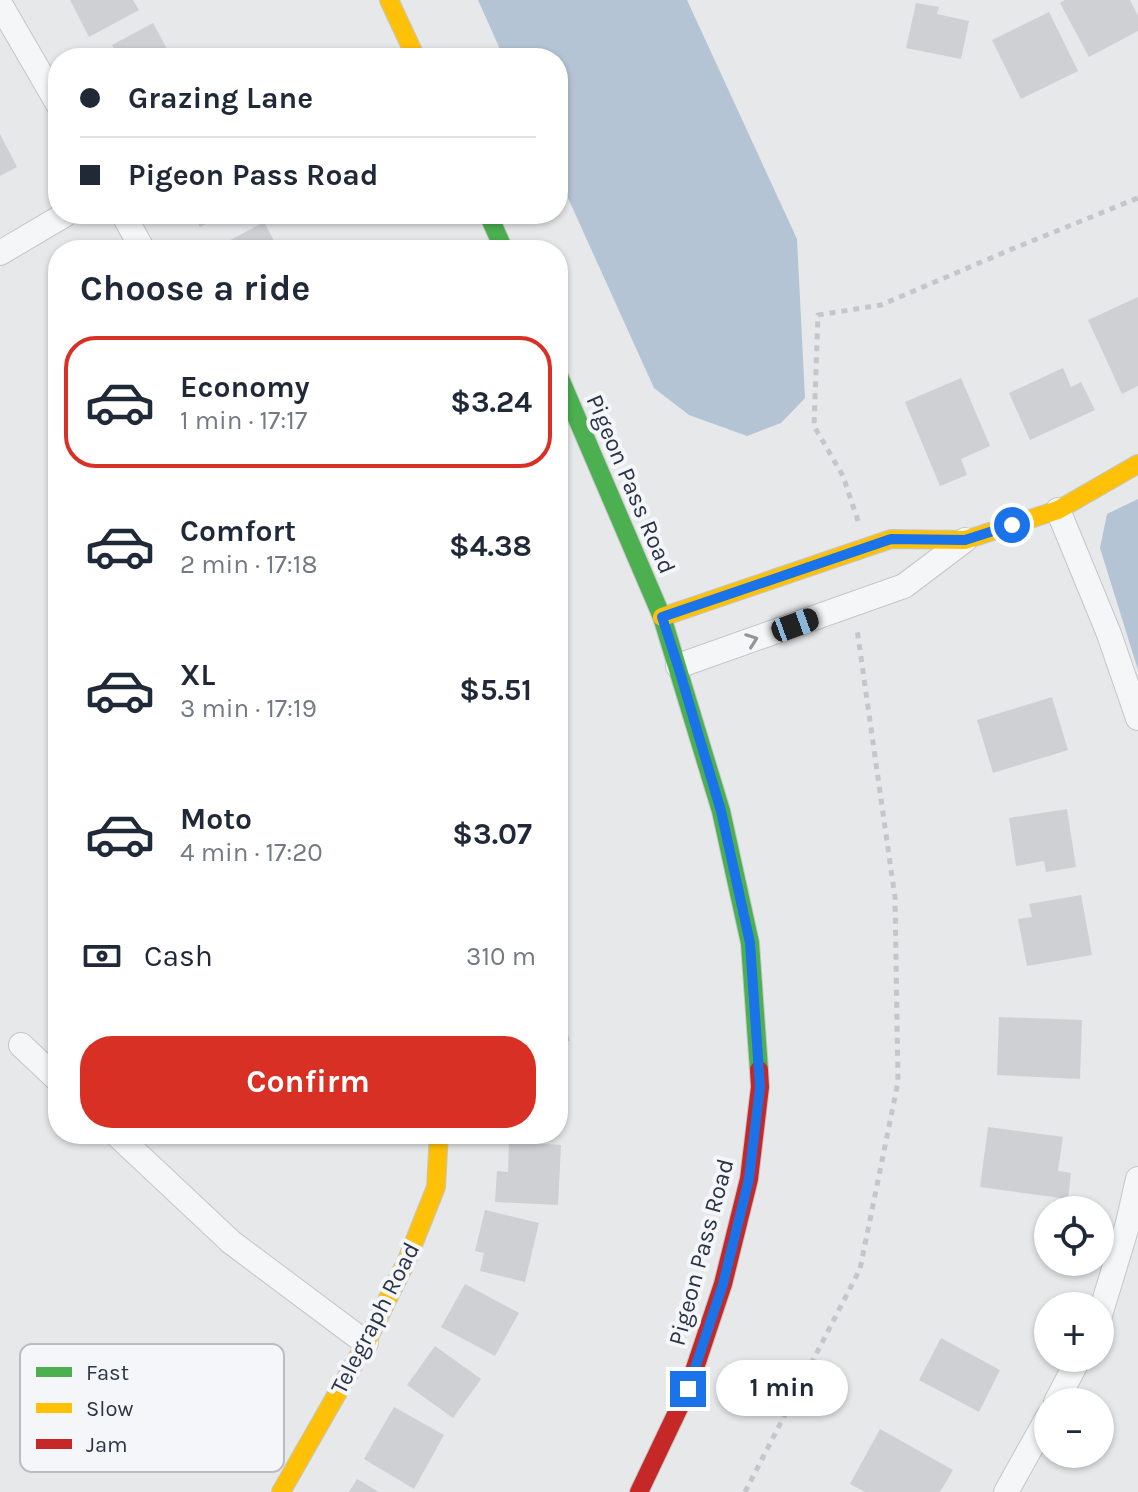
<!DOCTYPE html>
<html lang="en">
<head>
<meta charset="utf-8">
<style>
	:root { --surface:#fff; --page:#f2f2f3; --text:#1f2937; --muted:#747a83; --line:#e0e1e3; --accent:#d93025 }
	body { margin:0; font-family:Karla,sans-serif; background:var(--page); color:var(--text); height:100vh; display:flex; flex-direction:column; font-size:30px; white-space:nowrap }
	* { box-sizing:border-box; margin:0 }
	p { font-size:26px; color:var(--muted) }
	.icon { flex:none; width:44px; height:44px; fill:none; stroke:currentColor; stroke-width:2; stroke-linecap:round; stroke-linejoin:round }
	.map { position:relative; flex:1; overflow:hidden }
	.details { position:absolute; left:48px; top:240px; width:520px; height:904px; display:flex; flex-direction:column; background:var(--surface); border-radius:32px; box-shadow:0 2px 6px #0004 }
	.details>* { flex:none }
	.banner { position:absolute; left:48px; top:48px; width:520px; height:176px; border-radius:32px; box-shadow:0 2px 6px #0004; display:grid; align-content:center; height:176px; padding:0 32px; background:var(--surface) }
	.controls { position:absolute; left:1034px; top:1196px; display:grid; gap:16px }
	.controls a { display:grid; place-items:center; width:80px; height:80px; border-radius:50%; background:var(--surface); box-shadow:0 2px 6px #0004; font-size:40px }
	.end { position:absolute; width:36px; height:36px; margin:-18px; border:10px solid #1a73e8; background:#fff; box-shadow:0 0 0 4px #fff }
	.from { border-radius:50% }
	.bubble { position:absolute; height:56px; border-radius:28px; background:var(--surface); box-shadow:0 2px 6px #0004; font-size:26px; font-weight:700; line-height:56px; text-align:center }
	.car { position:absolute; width:24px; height:48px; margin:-24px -12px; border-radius:10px; box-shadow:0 0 6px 2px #0007; background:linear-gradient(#222 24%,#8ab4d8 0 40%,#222 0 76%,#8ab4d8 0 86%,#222 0) }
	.banner b { display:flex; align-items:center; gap:28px; height:76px; font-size:30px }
	.banner b+b { border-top:2px solid var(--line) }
	.banner i { width:20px; height:20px; background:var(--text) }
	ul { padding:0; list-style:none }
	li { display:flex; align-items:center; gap:24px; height:132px; margin:0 16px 12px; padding:0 16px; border:4px solid transparent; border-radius:32px }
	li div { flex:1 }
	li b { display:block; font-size:30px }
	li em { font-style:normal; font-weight:700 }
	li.on { border-color:var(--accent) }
	li>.icon { width:72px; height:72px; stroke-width:1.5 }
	h2 { padding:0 32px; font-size:36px; line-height:96px }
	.pay { display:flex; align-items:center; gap:20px; height:88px; padding:0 32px; font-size:30px }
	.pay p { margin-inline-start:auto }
	.primary-button { display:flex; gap:16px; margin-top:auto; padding:16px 32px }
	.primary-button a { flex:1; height:92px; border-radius:32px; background:var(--accent); color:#fff; font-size:32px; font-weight:700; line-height:92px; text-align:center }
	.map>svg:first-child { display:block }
	.water { fill:#b4c4d5 }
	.building { fill:#ced0d3 }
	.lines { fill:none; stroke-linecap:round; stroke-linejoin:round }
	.street-casing { stroke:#c4c6c8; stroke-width:26 }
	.fast-casing { stroke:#c4c6c8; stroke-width:20 }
	.slow-casing { stroke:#c4c6c8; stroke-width:20 }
	.jam-casing { stroke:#c4c6c8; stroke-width:20 }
	.path { stroke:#c5c6ca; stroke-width:5; stroke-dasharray:6 6; stroke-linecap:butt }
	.street { stroke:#f5f6f7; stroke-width:24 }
	.fast { stroke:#4caf50; stroke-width:18 }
	.slow { stroke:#ffc107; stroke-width:18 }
	.jam { stroke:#c62828; stroke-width:18 }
	.oneway { stroke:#90959e }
	.route { stroke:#1a73e8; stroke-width:10 }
	.labels { text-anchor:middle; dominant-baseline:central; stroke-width:8; stroke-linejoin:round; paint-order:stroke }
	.street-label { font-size:24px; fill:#2b3445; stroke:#f4f6f9 }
	.key { fill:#f4f6f9; stroke:#b8bcc3; stroke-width:2 }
	.key-label { font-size:22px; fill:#2b3445 }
</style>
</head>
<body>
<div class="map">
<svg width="1138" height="1492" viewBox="0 0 1138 1492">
	<rect width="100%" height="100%" fill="#e6e8ea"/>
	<g class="water">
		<path d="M 478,0 L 687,0 L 797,239 L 805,398 L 781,423 L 747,436 L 689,415 L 654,388 L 558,176 L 558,58 L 504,58 Z"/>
		<path d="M 1138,499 L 1138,670 L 1100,548 L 1107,514 Z"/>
	</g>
	<g class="building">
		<path d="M 70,0 L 133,0 L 139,10 L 89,37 Z"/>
		<path d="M 1065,0 L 1130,0 L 1138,16 L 1138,31 L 1089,57 L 1060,3 Z"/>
		<path d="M 916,3 L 939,7 L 937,14 L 969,21 L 961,59 L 906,48 Z"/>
		<path d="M 1049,12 L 1078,71 L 1021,99 L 992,40 Z"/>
		<path d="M 153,23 L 172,58 L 119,58 L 112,45 Z"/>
		<path d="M 0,134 L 17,167 L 0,176 Z"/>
		<path d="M 193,214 L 225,214 L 200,227 Z"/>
		<path d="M 264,222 L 279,250 L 212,250 Z"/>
		<path d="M 1138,297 L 1138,386 L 1122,394 L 1088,320 Z"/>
		<path d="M 1063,368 L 1071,387 L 1081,382 L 1095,410 L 1030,440 L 1009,393 Z"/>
		<path d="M 961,378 L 990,446 L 961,459 L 967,475 L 940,486 L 905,402 Z"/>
		<path d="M 1052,697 L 1068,750 L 993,773 L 977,720 Z"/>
		<path d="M 1067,809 L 1076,867 L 1046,872 L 1044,861 L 1016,866 L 1009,818 Z"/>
		<path d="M 1081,895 L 1092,955 L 1027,966 L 1018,919 L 1032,917 L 1029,904 Z"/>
		<path d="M 559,1003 L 570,1041 L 558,1044 L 558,1004 Z"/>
		<path d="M 999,1017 L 1082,1020 L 1080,1079 L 997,1075 Z"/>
		<path d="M 559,1101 L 563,1120 L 558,1121 L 558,1102 Z"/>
		<path d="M 988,1127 L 1063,1137 L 1058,1171 L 1071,1173 L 1068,1199 L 980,1187 Z"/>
		<path d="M 509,1142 L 561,1145 L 558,1205 L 495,1202 L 497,1171 L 508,1172 Z"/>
		<path d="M 485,1210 L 539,1223 L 525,1282 L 480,1271 L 484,1253 L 475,1251 Z"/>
		<path d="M 465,1284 L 519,1313 L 495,1356 L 441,1327 Z"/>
		<path d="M 941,1338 L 1000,1370 L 979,1412 L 919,1380 Z"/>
		<path d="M 435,1346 L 481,1379 L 453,1418 L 407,1385 Z"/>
		<path d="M 394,1407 L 444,1435 L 414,1489 L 364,1459 Z"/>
		<path d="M 880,1429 L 953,1470 L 940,1492 L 865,1492 L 850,1484 Z"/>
		<path d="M 357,1479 L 379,1492 L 349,1492 Z"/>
	</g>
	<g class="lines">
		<g class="street-casing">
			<g id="street">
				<path d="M 0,4 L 58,104"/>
				<path d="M 123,214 L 143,250"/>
				<path d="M 0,253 L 66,214"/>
				<path d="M 1058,510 L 1109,634 L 1138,718"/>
				<path d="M 678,666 L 904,586 L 965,540"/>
				<path d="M 21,1045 L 58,1080"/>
				<path d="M 116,1134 L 231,1242 L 366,1343"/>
				<path d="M 1100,1315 L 1128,1223 L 1138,1179"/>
				<path d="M 1056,1402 L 1079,1358"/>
				<path d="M 1006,1492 L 1048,1417"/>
			</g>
		</g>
		<g class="fast-casing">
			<g id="fast">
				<path d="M 488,214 L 504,250"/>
				<path d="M 558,374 L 662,617 L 721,811 L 750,943 L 759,1070"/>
			</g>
		</g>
		<g class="slow-casing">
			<g id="slow">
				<path d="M 389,0 L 416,58"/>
				<path d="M 662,617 L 891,539 L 965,540 L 1058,510 L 1138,464"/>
				<path d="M 281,1492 L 366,1343 L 407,1260 L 436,1187 L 439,1134"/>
			</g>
		</g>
		<g class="jam-casing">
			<path id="jam" d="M 639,1492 L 688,1389 L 723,1284 L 749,1179 L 760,1087 L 759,1070"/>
		</g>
		<g class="path">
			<path d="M 858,521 L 843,476 L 814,426 L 818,315 L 881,305 L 1012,249 L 1138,198"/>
			<path d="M 745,1492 L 860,1269 L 898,1082 L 895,898 L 857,629"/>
		</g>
		<use href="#street" class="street"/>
		<use href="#fast" class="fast"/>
		<use href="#slow" class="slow"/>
		<use href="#jam" class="jam"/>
	</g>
	<defs><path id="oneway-chevron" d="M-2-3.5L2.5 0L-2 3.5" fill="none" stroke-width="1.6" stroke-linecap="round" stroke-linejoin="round" transform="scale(2)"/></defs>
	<use class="oneway" href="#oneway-chevron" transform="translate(752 640) rotate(-20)"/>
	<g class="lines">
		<path class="route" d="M 688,1389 L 723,1284 L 749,1179 L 760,1087 L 750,943 L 721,811 L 678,666 L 662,617 L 891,539 L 965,540 L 1012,525"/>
	</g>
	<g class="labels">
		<g class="street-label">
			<text transform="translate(631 484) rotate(67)">Pigeon Pass Road</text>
			<text transform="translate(701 1252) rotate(-75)">Pigeon Pass Road</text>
			<text transform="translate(375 1318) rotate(-63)">Telegraph Road</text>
		</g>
	</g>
	<rect x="20" y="1344" width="264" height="128" rx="12" class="key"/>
	<rect x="36" y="1367" width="36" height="10" fill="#4caf50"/>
	<rect x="36" y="1403" width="36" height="10" fill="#ffc107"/>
	<rect x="36" y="1439" width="36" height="10" fill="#c62828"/>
	<g class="key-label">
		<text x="86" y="1380">Fast</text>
		<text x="86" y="1416">Slow</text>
		<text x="86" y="1452">Jam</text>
	</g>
</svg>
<div class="controls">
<a><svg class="icon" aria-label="locate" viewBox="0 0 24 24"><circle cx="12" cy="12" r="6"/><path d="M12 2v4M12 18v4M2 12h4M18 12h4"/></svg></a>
<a>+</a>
<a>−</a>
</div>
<i class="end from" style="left:1012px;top:525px"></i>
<i class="end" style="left:688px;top:1389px"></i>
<div class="bubble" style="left:716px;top:1360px;width:132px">1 min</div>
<i class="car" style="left:795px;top:625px;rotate:70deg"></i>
<div class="banner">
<b><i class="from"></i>Grazing Lane</b>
<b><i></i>Pigeon Pass Road</b>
</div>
<section class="details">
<h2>Choose a ride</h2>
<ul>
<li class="on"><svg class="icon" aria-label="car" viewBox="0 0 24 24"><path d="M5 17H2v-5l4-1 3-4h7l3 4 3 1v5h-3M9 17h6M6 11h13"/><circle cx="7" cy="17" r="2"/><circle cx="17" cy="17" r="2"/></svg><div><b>Economy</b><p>1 min · 17:17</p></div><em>$3.24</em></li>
<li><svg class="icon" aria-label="car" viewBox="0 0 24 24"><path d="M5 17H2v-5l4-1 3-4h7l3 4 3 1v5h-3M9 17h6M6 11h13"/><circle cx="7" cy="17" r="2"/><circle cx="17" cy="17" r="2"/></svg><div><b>Comfort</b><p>2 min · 17:18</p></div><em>$4.38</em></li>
<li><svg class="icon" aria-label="car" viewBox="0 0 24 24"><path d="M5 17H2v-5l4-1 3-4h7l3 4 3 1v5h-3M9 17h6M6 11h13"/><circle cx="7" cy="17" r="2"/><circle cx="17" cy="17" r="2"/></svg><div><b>XL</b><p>3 min · 17:19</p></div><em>$5.51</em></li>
<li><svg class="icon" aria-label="car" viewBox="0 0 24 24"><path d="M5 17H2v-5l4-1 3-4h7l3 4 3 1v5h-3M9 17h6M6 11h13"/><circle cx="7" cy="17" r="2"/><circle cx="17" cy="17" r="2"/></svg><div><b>Moto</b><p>4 min · 17:20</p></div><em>$3.07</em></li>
</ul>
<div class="pay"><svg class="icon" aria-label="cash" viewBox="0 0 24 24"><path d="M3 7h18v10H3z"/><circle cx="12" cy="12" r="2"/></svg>Cash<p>310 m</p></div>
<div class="primary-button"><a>Confirm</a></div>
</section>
</div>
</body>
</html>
